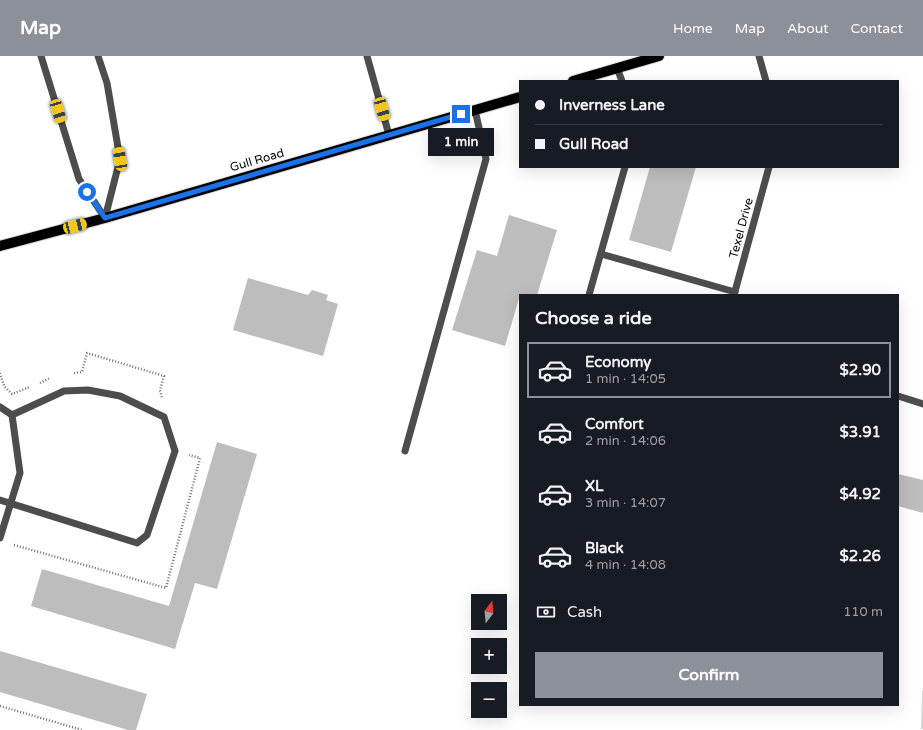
<!DOCTYPE html>
<html lang="en">
<head>
<meta charset="utf-8">
<style>
	:root { --surface:#171b24; --page:#20242c; --text:#f1f3f6; --muted:#9ea1a6; --line:#363941; --accent:#8c9099 }
	body { margin:0; font-family:"Varela Round",sans-serif; background:var(--page); color:var(--text); height:100vh; display:flex; flex-direction:column; font-size:15px; white-space:nowrap }
	* { box-sizing:border-box; margin:0 }
	p { font-size:13px; color:var(--muted) }
	.icon { flex:none; width:22px; height:22px; fill:none; stroke:currentColor; stroke-width:2; stroke-linecap:round; stroke-linejoin:round }
	.map { position:relative; flex:1; overflow:hidden }
	.details { position:absolute; left:519px; top:238px; width:380px; height:412px; display:flex; flex-direction:column; background:var(--surface); border-radius:0px; box-shadow:0 4px 16px #0002 }
	.details>* { flex:none }
	.top-card { position:absolute; left:519px; top:24px; width:380px; height:88px; border-radius:0px; box-shadow:0 4px 16px #0002; display:grid; align-content:center; height:88px; padding:0 16px; background:var(--surface) }
	.needle { width:26px; rotate:16deg }
	.buttons { position:absolute; left:471px; top:538px; display:grid; gap:8px }
	.buttons a { display:grid; place-items:center; width:36px; height:36px; border-radius:0px; background:var(--surface); box-shadow:0 4px 16px #0002; font-size:20px }
	.end { position:absolute; width:18px; height:18px; margin:-9px; border:5px solid #1a73e8; background:#fff; box-shadow:0 0 0 2px #fff }
	.from { border-radius:50% }
	.bubble { position:absolute; height:28px; border-radius:0px; background:var(--surface); box-shadow:0 4px 16px #0002; font-size:13px; font-weight:700; line-height:28px; text-align:center }
	.car { position:absolute; width:12px; height:24px; margin:-12px -6px; border-radius:5px; box-shadow:0 0 3px 1px #0007; background:linear-gradient(#f5c518 24%,#345 0 40%,#f5c518 0 76%,#345 0 86%,#f5c518 0) }
	.top-card b { display:flex; align-items:center; gap:14px; height:38px; font-size:15px }
	.top-card b+b { border-top:1px solid var(--line) }
	.top-card i { width:10px; height:10px; background:var(--text) }
	ul { padding:0; list-style:none }
	li { display:flex; align-items:center; gap:12px; height:56px; margin:0 8px 6px; padding:0 8px; border:2px solid transparent; border-radius:0px }
	li div { flex:1 }
	li b { display:block; font-size:15px }
	li em { font-style:normal; font-weight:700 }
	li.selected { border-color:var(--accent) }
	li>.icon { width:36px; height:36px; stroke-width:1.5 }
	h2 { padding:0 16px; font-size:18px; line-height:48px }
	.pay { display:flex; align-items:center; gap:10px; height:44px; padding:0 16px; font-size:15px }
	.pay p { margin-inline-start:auto }
	.primary-button { display:flex; gap:8px; margin-top:auto; padding:8px 16px }
	.primary-button a { flex:1; height:46px; border-radius:0px; background:var(--accent); color:#fff; font-size:16px; font-weight:700; line-height:46px; text-align:center }
	header { display:flex; align-items:center; gap:24px; box-sizing:border-box; height:56px; padding:0 20px; background:var(--accent); color:#fff }
	header strong { font-size:19px }
	nav { display:flex; gap:22px; margin-inline-start:auto; font-size:14px }
	.map>svg:first-child { display:block }
	.green { fill:#d4d4d4 }
	.building { fill:#bdbdbd }
	.lines { fill:none; stroke-linecap:round; stroke-linejoin:round }
	.major-casing { stroke:#dbdbdb; stroke-width:12 }
	.path { stroke:#6f6f6f; stroke-width:2.5; stroke-dasharray:1 2; stroke-linecap:butt }
	.minor { stroke:#4d4d4d; stroke-width:7 }
	.major { stroke:#000; stroke-width:10 }
	.route { stroke:#1a73e8; stroke-width:5 }
	.labels { text-anchor:middle; dominant-baseline:central; stroke-width:4; stroke-linejoin:round; paint-order:stroke }
	.street-label { font-size:12px; fill:#000; stroke:#fff }
</style>
</head>
<body>
<header>
<strong>Map</strong>
<nav><a>Home</a><a>Map</a><a>About</a><a>Contact</a></nav>
</header>
<div class="map">
<svg width="923" height="674" viewBox="0 0 923 674">
	<rect width="100%" height="100%" fill="#fff"/>
	<path class="green" d="M 922,635 L 923,635 L 923,673 L 921,673 Z"/>
	<g class="building">
		<path d="M 650,111 L 696,111 L 671,196 L 629,184 Z"/>
		<path d="M 509,159 L 557,174 L 537,239 L 520,239 L 505,290 L 452,274 L 477,194 L 497,200 Z"/>
		<path d="M 248,222 L 308,239 L 312,234 L 328,239 L 326,244 L 338,248 L 323,300 L 233,274 Z"/>
		<path d="M 217,386 L 257,398 L 217,533 L 195,527 L 175,593 L 31,550 L 42,513 L 169,550 Z"/>
		<path d="M 898,418 L 923,424 L 923,457 L 898,450 Z"/>
		<path d="M 0,595 L 147,638 L 136,674 L 128,674 L 0,636 Z"/>
	</g>
	<g class="lines">
		<g class="major-casing">
			<g id="major">
				<path d="M 573,25 L 659,0"/>
				<path d="M 0,190 L 105,162 L 520,41"/>
			</g>
		</g>
		<g class="path">
			<path d="M 0,317 L 4,330 L 12,338 L 30,331"/>
			<path d="M 74,317 L 82,316 L 87,297 L 164,320 L 160,334 L 162,342"/>
			<path d="M 40,327 L 50,322"/>
			<path d="M 14,489 L 166,532 L 200,402 L 189,399"/>
			<path d="M 0,650 L 82,674"/>
		</g>
		<g class="minor">
			<path d="M 41,0 L 79,123 L 105,162"/>
			<path d="M 98,0 L 107,27 L 120,103 L 105,162"/>
			<path d="M 367,0 L 389,79"/>
			<path d="M 759,0 L 766,25"/>
			<path d="M 617,12 L 622,25"/>
			<path d="M 601,198 L 735,236"/>
			<path d="M 589,239 L 625,111"/>
			<path d="M 734,239 L 769,111"/>
			<path d="M 898,340 L 923,348"/>
			<path d="M 0,351 L 12,359 L 20,417 L 0,482"/>
			<path d="M 405,395 L 486,103 L 475,54"/>
			<path d="M 0,444 L 137,487 L 147,479 L 175,395 L 164,361 L 120,340 L 88,334 L 64,335 L 12,359"/>
		</g>
		<use href="#major" class="major"/>
	</g>
	<g class="lines">
		<path class="route" d="M 87,136 L 105,162 L 461,58"/>
	</g>
	<g class="labels">
		<g class="street-label">
			<text transform="translate(257 104) rotate(-16)">Gull Road</text>
			<text transform="translate(741 172) rotate(-75)">Texel Drive</text>
		</g>
	</g>
</svg>
<div class="buttons">
<a><svg class="needle" viewBox="-14 -14 28 28"><path d="M0-13l5 13h-10z" fill="#e53935"/><path d="M0 13l5-13h-10z" fill="#9ea1a6"/></svg></a>
<a>+</a>
<a>−</a>
</div>
<i class="end from" style="left:87px;top:136px"></i>
<i class="end" style="left:461px;top:58px"></i>
<div class="bubble" style="left:428px;top:72px;width:66px">1 min</div>
<i class="car" style="left:382px;top:53px;rotate:164deg"></i>
<i class="car" style="left:58px;top:55px;rotate:163deg"></i>
<i class="car" style="left:120px;top:103px;rotate:351deg"></i>
<i class="car" style="left:75px;top:170px;rotate:75deg"></i>
<div class="top-card">
<b><i class="from"></i>Inverness Lane</b>
<b><i></i>Gull Road</b>
</div>
<section class="details">
<h2>Choose a ride</h2>
<ul>
<li class="selected"><svg class="icon" aria-label="car" viewBox="0 0 24 24"><path d="M5 17H2v-5l4-1 3-4h7l3 4 3 1v5h-3M9 17h6M6 11h13"/><circle cx="7" cy="17" r="2"/><circle cx="17" cy="17" r="2"/></svg><div><b>Economy</b><p>1 min · 14:05</p></div><em>$2.90</em></li>
<li><svg class="icon" aria-label="car" viewBox="0 0 24 24"><path d="M5 17H2v-5l4-1 3-4h7l3 4 3 1v5h-3M9 17h6M6 11h13"/><circle cx="7" cy="17" r="2"/><circle cx="17" cy="17" r="2"/></svg><div><b>Comfort</b><p>2 min · 14:06</p></div><em>$3.91</em></li>
<li><svg class="icon" aria-label="car" viewBox="0 0 24 24"><path d="M5 17H2v-5l4-1 3-4h7l3 4 3 1v5h-3M9 17h6M6 11h13"/><circle cx="7" cy="17" r="2"/><circle cx="17" cy="17" r="2"/></svg><div><b>XL</b><p>3 min · 14:07</p></div><em>$4.92</em></li>
<li><svg class="icon" aria-label="car" viewBox="0 0 24 24"><path d="M5 17H2v-5l4-1 3-4h7l3 4 3 1v5h-3M9 17h6M6 11h13"/><circle cx="7" cy="17" r="2"/><circle cx="17" cy="17" r="2"/></svg><div><b>Black</b><p>4 min · 14:08</p></div><em>$2.26</em></li>
</ul>
<div class="pay"><svg class="icon" aria-label="cash" viewBox="0 0 24 24"><path d="M3 7h18v10H3z"/><circle cx="12" cy="12" r="2"/></svg>Cash<p>110 m</p></div>
<div class="primary-button"><a>Confirm</a></div>
</section>
</div>
</body>
</html>
